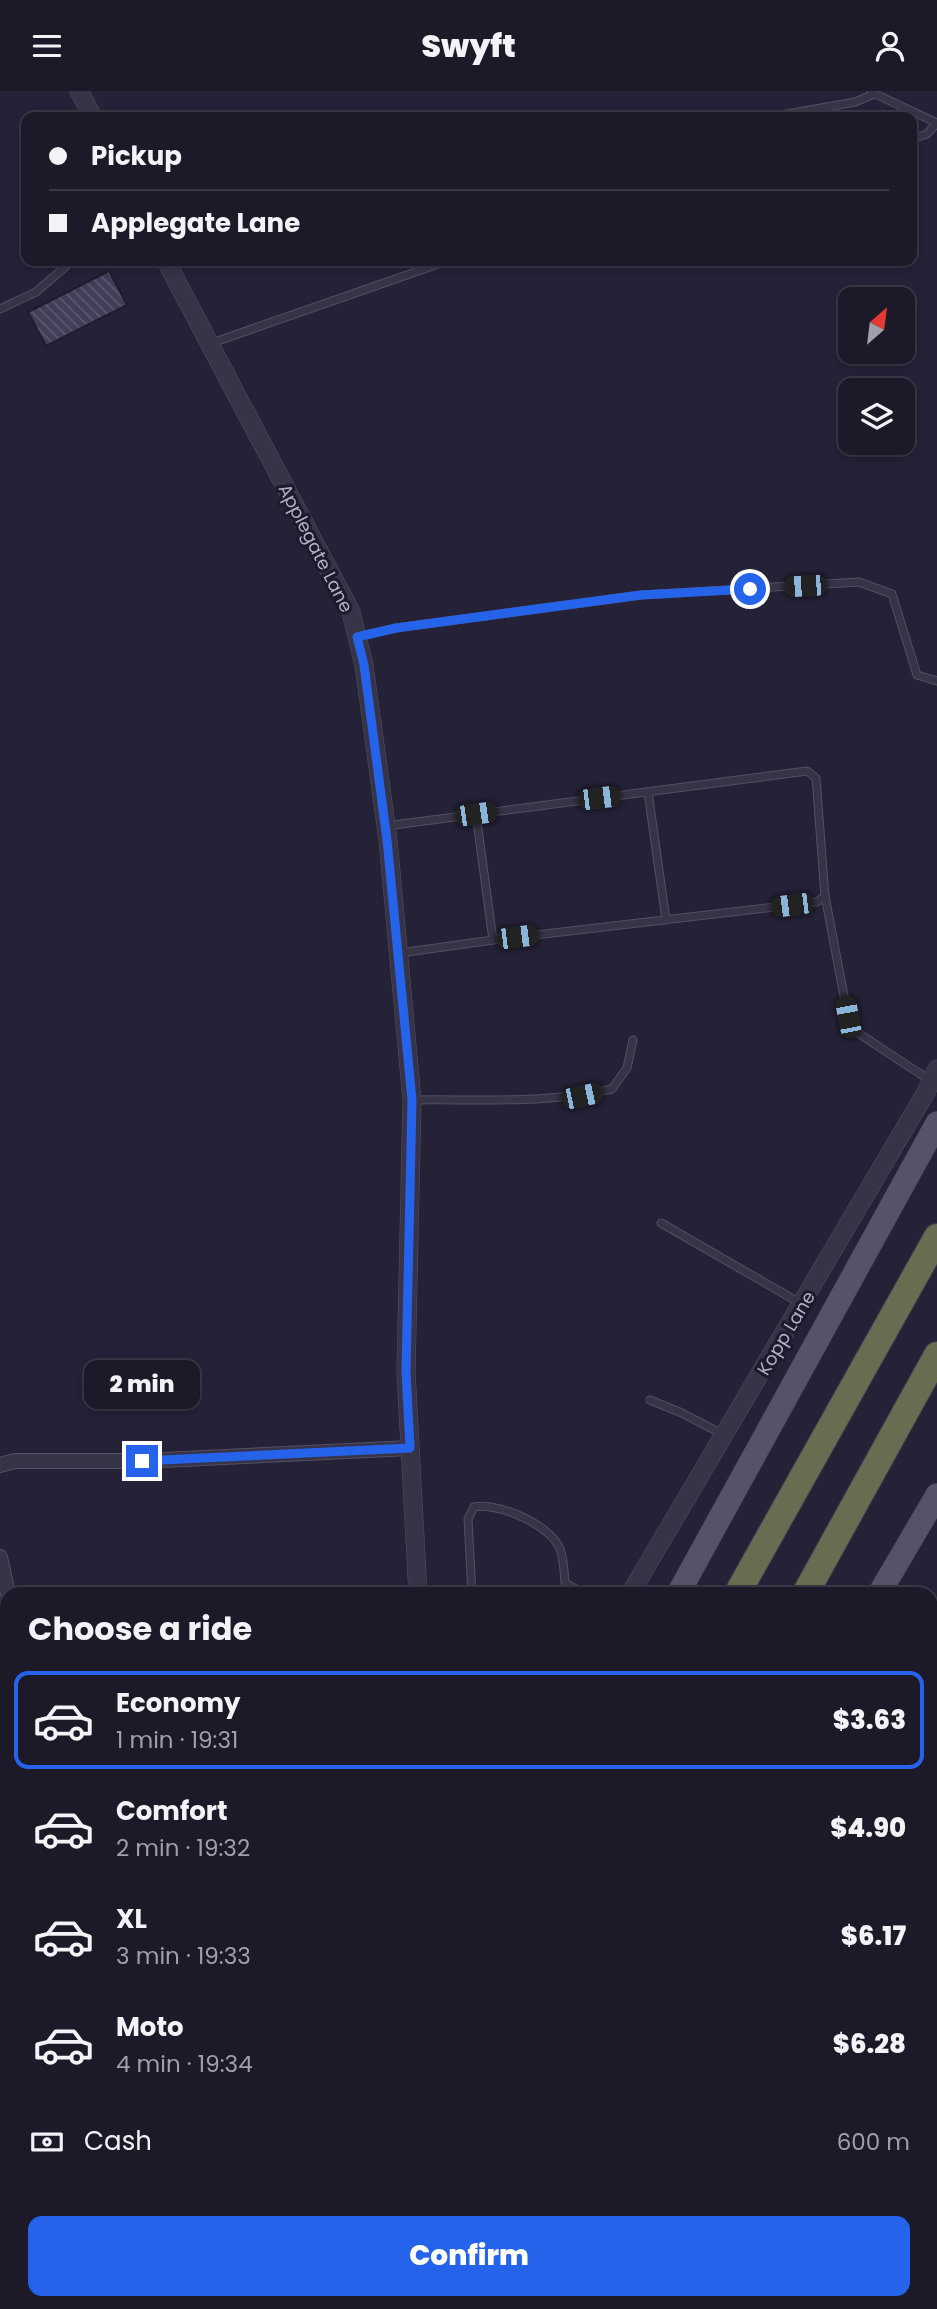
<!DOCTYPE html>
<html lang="en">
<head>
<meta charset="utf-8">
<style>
	:root { --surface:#1c1929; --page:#292635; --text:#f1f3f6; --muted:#a0a0a8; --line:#3a3846; --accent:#2563eb }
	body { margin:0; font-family:Poppins,sans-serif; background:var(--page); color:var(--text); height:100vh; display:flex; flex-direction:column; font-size:26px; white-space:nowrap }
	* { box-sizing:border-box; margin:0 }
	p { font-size:23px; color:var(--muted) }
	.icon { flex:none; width:38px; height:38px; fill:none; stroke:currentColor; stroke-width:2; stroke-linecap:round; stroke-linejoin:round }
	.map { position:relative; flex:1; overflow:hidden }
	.side { position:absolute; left:0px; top:1496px; width:938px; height:723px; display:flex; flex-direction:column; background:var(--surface); border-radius:21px 21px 0 0; box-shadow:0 4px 10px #0003,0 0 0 2px var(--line) }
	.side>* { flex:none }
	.guide { position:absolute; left:21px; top:21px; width:896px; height:154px; border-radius:14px; box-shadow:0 4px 10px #0003,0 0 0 2px var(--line); display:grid; align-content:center; height:154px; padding:0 28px; background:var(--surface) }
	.needle { width:46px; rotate:28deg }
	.buttons { position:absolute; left:838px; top:196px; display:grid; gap:14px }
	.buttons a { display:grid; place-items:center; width:77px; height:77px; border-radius:14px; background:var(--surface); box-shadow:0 4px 10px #0003,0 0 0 2px var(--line); font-size:35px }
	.end { position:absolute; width:32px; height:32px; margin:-16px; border:9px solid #2563eb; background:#fff; box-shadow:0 0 0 4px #fff }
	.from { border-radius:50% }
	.bubble { position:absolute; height:49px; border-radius:14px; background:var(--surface); box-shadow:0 4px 10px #0003,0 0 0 2px var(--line); font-size:23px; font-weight:800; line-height:49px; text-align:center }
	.car { position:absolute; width:21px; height:42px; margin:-21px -10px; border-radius:9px; box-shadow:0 0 5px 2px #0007; background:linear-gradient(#222 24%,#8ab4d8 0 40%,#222 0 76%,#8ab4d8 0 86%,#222 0) }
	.guide b { display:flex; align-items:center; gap:24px; height:66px; font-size:26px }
	.guide b+b { border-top:2px solid var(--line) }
	.guide i { width:18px; height:18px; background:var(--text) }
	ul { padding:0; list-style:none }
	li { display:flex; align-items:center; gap:21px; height:98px; margin:0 14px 10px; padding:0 14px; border:4px solid transparent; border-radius:14px }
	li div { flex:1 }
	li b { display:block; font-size:26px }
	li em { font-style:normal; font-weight:800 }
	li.active { border-color:var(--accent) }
	li>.icon { width:63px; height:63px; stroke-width:1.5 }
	h2 { padding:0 28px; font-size:32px; line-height:84px }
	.pay { display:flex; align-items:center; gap:18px; height:77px; padding:0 28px; font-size:26px }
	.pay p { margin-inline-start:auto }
	.primary-button { display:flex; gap:14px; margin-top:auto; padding:14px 28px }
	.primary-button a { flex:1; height:80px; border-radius:14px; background:var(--accent); color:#fff; font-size:28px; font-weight:800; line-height:80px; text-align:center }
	header { display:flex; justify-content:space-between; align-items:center; height:91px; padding:0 28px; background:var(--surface); font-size:32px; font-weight:800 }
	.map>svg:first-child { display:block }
	.building { fill:url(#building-back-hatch); stroke:#201c2e; stroke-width:2 }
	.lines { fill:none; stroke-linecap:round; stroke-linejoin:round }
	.service-casing { stroke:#544f62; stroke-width:9 }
	.minor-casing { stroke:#544f62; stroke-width:16 }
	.tertiary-casing { stroke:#544f62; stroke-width:19 }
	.primary-casing { stroke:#3f3b4e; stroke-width:24 }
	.motorway-casing { stroke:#413c4f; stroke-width:28 }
	.service { stroke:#383447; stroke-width:7 }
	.minor { stroke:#383447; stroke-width:14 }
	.tertiary { stroke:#383447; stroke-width:18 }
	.primary { stroke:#575268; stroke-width:23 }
	.motorway { stroke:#666d51; stroke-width:26 }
	.rail-casing { stroke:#5e5870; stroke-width:8 }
	.rail { stroke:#1e1a2c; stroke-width:5; stroke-dasharray:16; stroke-linecap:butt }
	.route { stroke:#2563eb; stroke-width:9 }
	.labels { text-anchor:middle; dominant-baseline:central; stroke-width:6; stroke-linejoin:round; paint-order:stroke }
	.street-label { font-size:18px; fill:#b4afc4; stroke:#1e1a2c }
</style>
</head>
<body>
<header><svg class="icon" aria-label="menu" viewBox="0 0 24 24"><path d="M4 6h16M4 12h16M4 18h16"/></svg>Swyft<svg class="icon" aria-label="person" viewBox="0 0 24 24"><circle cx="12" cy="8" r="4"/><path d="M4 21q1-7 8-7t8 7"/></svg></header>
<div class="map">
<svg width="937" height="2218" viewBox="0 0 937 2218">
	<defs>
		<pattern id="building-back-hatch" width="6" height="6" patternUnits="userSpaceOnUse" patternTransform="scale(1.75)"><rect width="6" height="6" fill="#433d57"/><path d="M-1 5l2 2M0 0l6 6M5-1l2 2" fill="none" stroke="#5c566e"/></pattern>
	</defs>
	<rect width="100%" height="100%" fill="#252137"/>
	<path class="building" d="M 109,180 L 127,214 L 46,255 L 28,221 Z"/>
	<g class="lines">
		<g class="service-casing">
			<g id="service">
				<path d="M 871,1 L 937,32"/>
				<path d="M 770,26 L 855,11 L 874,3"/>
				<path d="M 912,48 L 927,43 L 937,32"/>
				<path d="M 0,218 L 36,201 L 72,170"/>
				<path d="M 209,253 L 447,170"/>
				<path d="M 357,546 L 396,537 L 641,504 L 859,491 L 892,503 L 917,584 L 937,590"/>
				<path d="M 648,701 L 666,829"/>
				<path d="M 386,735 L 807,680 L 816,687 L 825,805 L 817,811 L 493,849 L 476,723"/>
				<path d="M 825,805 L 848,926 L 855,940 L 931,990"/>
				<path d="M 400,862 L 493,849"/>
				<path d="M 413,1009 C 480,1008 546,1013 612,998 L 627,977 L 633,949"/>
				<path d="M 661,1132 L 800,1212"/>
				<path d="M 650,1309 L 682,1322 L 722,1343"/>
				<path d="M 472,1503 L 468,1428 L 474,1416 C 498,1411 551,1434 560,1458 C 564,1468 564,1481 565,1492 L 585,1503"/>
			</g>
		</g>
		<g class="minor-casing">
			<g id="minor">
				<path d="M 0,1374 L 15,1370 L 142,1370 L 410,1357"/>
				<path d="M 0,1466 L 8,1503"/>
				<path d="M 0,1798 L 7,1786"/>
				<path d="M 0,2042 L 7,2030"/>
				<path d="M 47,2218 L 52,2212"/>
			</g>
		</g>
		<g class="tertiary-casing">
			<g id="tertiary">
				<path d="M 79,0 L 93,26"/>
				<path d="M 166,170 L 351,521 L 364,574 L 388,749 L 412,1009 L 406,1281 L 418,1503"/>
				<path d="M 630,1503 L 925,1003 L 937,978"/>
				<path d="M 0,1911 L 7,1915"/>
				<path d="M 190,2218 L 194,2212"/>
			</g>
		</g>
		<g class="primary-casing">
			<g id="primary">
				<path d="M 678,1503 L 937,1032"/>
				<path d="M 879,1503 L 937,1404"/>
				<path d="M 262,2218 L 266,2212"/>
				<path d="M 455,2218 L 459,2212"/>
			</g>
		</g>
		<g class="motorway-casing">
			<g id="motorway">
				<path d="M 737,1503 L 937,1146"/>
				<path d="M 805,1503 L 937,1264"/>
				<path d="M 326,2218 L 330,2212"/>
				<path d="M 395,2218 L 398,2212"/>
			</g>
		</g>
		<use href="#service" class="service"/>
		<use href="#minor" class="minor"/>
		<use href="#tertiary" class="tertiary"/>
		<use href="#primary" class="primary"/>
		<use href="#motorway" class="motorway"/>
		<g class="rail-casing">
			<g id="rail">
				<path d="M 931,1618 L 937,1607"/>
				<path d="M 600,2218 L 604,2212"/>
			</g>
		</g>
		<use href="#rail" class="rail"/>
	</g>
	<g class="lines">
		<path class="route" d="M 142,1370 L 410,1357 L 406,1281 L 412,1009 L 387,749 L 364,574 L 357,546 L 396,537 L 641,504 L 750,498"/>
	</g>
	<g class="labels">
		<g class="street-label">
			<text transform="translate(316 457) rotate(63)">Applegate Lane</text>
			<text transform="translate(786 1242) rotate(-59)">Kopp Lane</text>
		</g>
	</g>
</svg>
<div class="buttons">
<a><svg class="needle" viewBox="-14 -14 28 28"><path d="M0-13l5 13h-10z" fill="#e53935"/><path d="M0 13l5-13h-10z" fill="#a0a0a8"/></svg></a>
<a><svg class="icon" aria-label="layers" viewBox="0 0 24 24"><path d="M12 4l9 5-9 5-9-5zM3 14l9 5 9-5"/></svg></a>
</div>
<i class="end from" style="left:750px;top:498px"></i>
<i class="end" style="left:142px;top:1370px"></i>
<div class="bubble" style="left:84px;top:1269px;width:116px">2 min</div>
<i class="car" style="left:805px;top:495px;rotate:267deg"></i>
<i class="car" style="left:599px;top:707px;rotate:83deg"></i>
<i class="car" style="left:476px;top:723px;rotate:82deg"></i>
<i class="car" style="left:792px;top:814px;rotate:263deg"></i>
<i class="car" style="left:517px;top:846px;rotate:83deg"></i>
<i class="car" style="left:848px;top:926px;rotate:349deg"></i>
<i class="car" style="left:582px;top:1005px;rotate:78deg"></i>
<div class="guide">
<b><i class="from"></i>Pickup</b>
<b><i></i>Applegate Lane</b>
</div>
<section class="side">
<h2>Choose a ride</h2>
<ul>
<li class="active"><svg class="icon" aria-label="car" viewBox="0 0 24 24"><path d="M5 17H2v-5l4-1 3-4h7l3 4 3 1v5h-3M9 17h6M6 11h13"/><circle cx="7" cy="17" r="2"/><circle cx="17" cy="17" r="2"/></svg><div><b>Economy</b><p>1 min · 19:31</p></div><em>$3.63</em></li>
<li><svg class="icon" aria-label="car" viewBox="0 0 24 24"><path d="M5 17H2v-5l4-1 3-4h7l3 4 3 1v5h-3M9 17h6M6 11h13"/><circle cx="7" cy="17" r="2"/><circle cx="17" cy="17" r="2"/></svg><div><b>Comfort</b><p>2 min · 19:32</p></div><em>$4.90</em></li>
<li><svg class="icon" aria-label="car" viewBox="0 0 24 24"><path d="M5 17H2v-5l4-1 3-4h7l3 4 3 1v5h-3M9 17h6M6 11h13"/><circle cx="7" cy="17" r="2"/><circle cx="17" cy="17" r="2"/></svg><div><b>XL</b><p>3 min · 19:33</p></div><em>$6.17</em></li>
<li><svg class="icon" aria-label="car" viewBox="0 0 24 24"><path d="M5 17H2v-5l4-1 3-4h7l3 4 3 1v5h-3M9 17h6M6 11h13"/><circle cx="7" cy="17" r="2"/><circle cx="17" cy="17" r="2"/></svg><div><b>Moto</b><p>4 min · 19:34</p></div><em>$6.28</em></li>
</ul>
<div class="pay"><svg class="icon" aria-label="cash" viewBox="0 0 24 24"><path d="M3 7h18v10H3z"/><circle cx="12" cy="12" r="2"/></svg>Cash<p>600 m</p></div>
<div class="primary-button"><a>Confirm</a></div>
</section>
</div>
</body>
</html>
